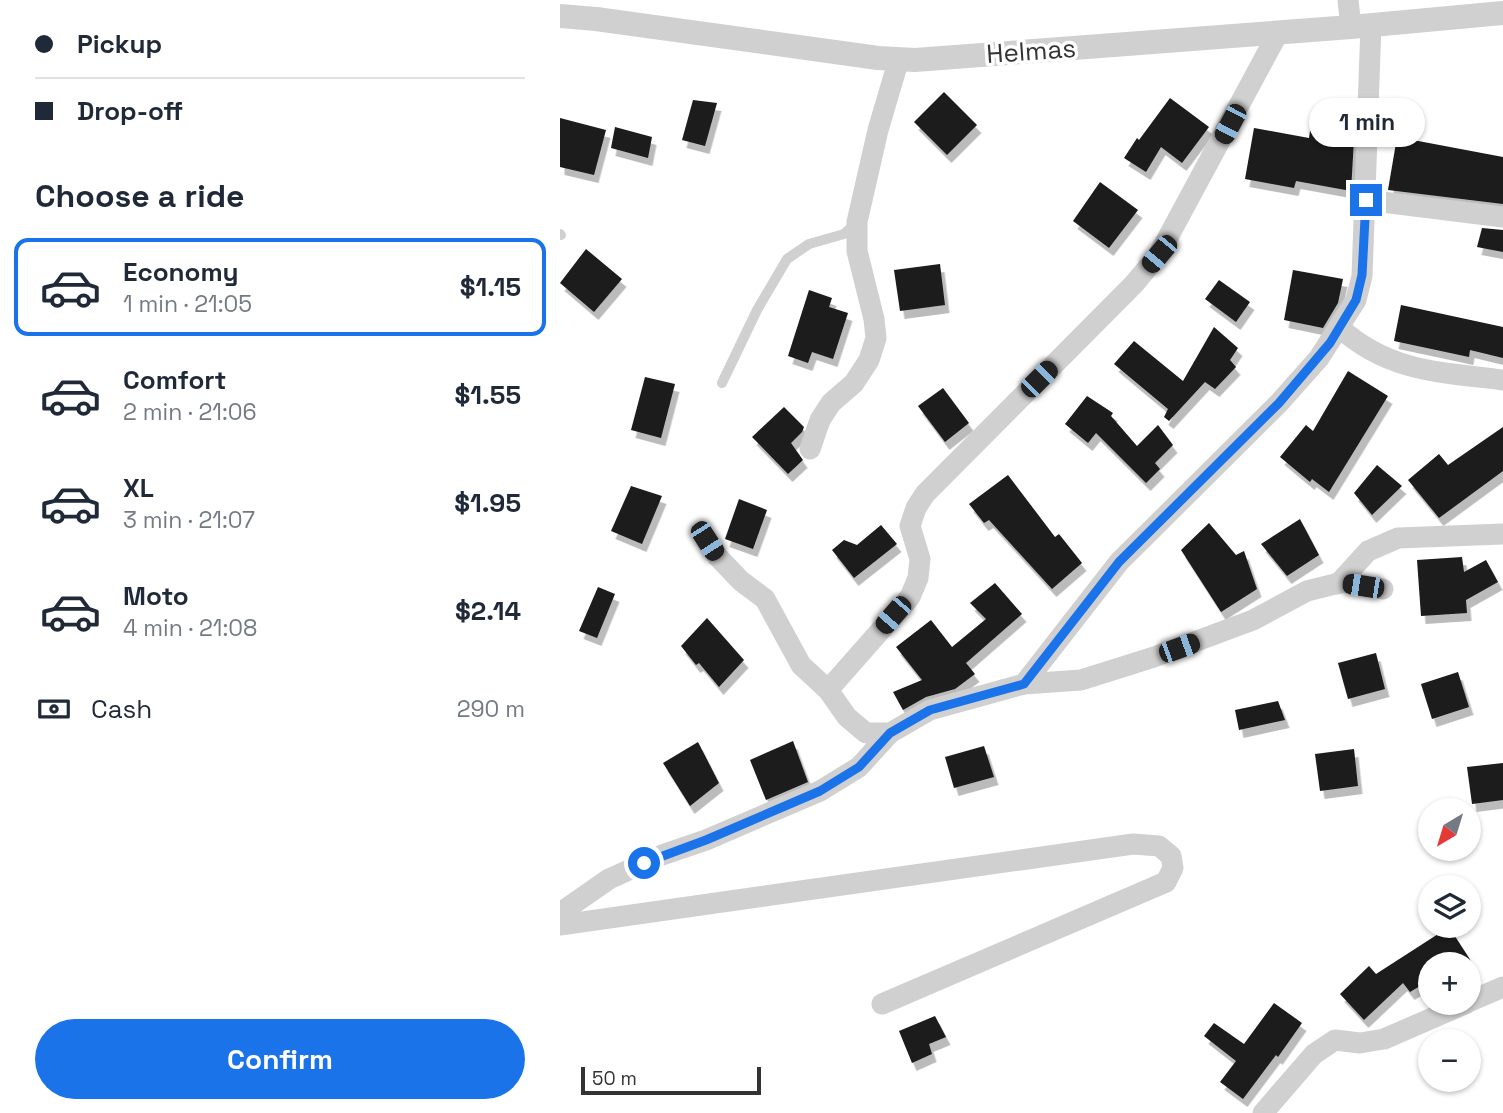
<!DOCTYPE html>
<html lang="en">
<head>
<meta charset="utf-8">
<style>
	:root { --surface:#fff; --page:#f2f2f3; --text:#1f2937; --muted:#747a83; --line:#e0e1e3; --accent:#1a73e8 }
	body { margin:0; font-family:"Space Grotesk",sans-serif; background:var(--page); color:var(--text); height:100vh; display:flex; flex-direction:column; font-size:26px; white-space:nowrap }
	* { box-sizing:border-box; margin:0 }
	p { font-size:23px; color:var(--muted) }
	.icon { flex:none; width:38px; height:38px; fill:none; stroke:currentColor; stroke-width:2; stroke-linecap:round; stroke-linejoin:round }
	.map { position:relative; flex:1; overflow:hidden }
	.panel { display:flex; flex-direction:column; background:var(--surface); width:560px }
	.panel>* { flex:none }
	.hud { display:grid; align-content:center; height:154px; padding:0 35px; background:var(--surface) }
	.needle { width:46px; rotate:218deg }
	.tools { position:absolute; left:858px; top:798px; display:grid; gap:14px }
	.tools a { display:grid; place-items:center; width:63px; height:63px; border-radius:50%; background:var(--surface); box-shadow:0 2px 5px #0004; font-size:35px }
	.scale { position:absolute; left:21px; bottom:18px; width:180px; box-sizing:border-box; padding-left:7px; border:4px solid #333; border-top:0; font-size:19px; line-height:24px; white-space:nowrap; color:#333; -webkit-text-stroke:5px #fff; paint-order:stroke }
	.end { position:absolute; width:32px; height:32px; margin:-16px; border:9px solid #1a73e8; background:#fff; box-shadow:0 0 0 4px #fff }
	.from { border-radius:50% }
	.bubble { position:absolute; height:49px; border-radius:24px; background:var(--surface); box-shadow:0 2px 5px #0004; font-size:23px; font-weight:600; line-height:49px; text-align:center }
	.car { position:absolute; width:21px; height:42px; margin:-21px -10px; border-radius:9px; box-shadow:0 0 5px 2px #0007; background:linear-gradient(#222 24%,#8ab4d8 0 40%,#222 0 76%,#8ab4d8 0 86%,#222 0) }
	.hud b { display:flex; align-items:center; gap:24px; height:66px; font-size:26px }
	.hud b+b { border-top:2px solid var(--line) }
	.hud i { width:18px; height:18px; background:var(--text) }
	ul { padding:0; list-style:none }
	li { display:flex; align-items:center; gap:21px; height:98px; margin:0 14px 10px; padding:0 21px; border:4px solid transparent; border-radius:14px }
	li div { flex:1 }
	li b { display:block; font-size:26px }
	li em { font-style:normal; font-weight:600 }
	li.current { border-color:var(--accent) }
	li>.icon { width:63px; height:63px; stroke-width:1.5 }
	h2 { padding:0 35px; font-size:32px; line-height:84px }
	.pay { display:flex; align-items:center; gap:18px; height:77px; padding:0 35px; font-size:26px }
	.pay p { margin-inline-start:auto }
	.primary-button { display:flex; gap:14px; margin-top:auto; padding:14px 35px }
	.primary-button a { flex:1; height:80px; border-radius:42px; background:var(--accent); color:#fff; font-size:28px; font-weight:600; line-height:80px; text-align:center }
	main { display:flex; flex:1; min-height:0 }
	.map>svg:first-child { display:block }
	.building { fill:#1a1a1a; filter:url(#shadow) }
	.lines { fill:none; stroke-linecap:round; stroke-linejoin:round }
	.service { stroke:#d0d0d0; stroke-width:10 }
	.minor { stroke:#d0d0d0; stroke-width:21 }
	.tertiary { stroke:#d0d0d0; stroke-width:24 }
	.route { stroke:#1a73e8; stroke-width:9 }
	.labels { text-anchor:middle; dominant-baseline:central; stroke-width:7; stroke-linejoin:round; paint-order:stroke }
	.street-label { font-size:26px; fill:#333; stroke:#fff }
</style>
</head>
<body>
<main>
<section class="panel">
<div class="hud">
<b><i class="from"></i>Pickup</b>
<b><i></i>Drop-off</b>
</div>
<h2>Choose a ride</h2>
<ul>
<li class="current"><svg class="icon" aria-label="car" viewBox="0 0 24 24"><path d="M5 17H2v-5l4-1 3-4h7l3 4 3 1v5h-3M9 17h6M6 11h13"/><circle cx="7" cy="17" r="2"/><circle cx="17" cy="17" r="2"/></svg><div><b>Economy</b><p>1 min · 21:05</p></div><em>$1.15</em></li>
<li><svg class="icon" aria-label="car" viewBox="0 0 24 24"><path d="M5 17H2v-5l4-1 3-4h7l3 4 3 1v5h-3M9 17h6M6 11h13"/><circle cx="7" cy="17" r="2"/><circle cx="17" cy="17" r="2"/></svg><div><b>Comfort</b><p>2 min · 21:06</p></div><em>$1.55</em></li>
<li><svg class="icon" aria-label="car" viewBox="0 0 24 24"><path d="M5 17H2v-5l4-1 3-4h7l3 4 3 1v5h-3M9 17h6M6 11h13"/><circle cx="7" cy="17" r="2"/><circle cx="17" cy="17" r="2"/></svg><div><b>XL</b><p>3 min · 21:07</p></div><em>$1.95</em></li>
<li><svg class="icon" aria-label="car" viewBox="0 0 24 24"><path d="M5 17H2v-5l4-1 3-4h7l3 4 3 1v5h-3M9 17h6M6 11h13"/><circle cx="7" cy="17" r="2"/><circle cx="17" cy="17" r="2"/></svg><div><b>Moto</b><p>4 min · 21:08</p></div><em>$2.14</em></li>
</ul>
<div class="pay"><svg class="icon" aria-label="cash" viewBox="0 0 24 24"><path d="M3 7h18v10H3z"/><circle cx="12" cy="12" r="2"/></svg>Cash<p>290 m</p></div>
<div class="primary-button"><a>Confirm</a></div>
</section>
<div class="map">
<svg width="943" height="1113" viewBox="0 0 943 1113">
	<defs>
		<filter id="shadow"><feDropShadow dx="4.5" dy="8" stdDeviation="0" flood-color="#0004"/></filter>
	</defs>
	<rect width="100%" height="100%" fill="#fff"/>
	<g class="building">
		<path d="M 384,92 L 417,125 L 387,155 L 354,122 Z"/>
		<path d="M 610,98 L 649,127 L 622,163 L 601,147 L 586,172 L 564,158 L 577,138 L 579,140 Z"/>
		<path d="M 133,100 L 157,103 L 145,146 L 122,140 Z"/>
		<path d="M 0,118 L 46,130 L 34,175 L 0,167 Z"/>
		<path d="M 55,127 L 92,137 L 88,158 L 51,148 Z"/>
		<path d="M 694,128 L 749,138 L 750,131 L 794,139 L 791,191 L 736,181 L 734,188 L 685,179 Z"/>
		<path d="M 837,137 L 943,157 L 943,204 L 828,190 Z"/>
		<path d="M 540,182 L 578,210 L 549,248 L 513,221 Z"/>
		<path d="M 922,228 L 943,230 L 943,252 L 917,247 Z"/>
		<path d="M 26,249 L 62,279 L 34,312 L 0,283 Z"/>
		<path d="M 380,264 L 385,305 L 340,311 L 334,270 Z"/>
		<path d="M 733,270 L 783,279 L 778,303 L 763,328 L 724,320 Z"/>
		<path d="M 659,280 L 690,302 L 676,322 L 645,299 Z"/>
		<path d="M 249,290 L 272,298 L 269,307 L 288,313 L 273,359 L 252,352 L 248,363 L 228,356 Z"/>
		<path d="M 841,305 L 943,327 L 943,358 L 910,350 L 909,357 L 834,341 Z"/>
		<path d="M 654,327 L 678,348 L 670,360 L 676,367 L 655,389 L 645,382 L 609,421 L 604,417 L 608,409 L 554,364 L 574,341 L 623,381 Z"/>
		<path d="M 788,371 L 828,396 L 769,492 L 752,479 L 750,482 L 720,457 L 746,425 L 753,431 Z"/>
		<path d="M 85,377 L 115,384 L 101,438 L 71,430 Z"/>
		<path d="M 383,388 L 409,423 L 385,442 L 358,406 Z"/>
		<path d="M 527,396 L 553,413 L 551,416 L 577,446 L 598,425 L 613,445 L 595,463 L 600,469 L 586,483 L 536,433 L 528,443 L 505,424 Z"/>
		<path d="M 224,407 L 244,427 L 242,432 L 231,443 L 243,460 L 228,474 L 192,437 Z"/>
		<path d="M 943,427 L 943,471 L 879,518 L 848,480 L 879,454 L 888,465 Z"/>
		<path d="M 817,465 L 842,486 L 812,515 L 794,493 Z"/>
		<path d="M 448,475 L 495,537 L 499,534 L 522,563 L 492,589 L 429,520 L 424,523 L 409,504 Z"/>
		<path d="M 71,486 L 102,496 L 82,544 L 51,531 Z"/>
		<path d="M 179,499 L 207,510 L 193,549 L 165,539 Z"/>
		<path d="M 740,519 L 759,555 L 727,576 L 701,544 Z"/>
		<path d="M 649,523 L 676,555 L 684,551 L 697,589 L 661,612 L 621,550 Z"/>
		<path d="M 321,525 L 337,544 L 294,578 L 272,550 L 284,540 L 297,545 Z"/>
		<path d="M 902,557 L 904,572 L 926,560 L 938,582 L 906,600 L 907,613 L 861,616 L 857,560 Z"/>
		<path d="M 435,583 L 462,614 L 406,663 L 415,674 L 395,689 L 366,697 L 343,710 L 333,692 L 362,680 L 336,647 L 371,620 L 392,647 L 426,619 L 410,603 Z"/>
		<path d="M 38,587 L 55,594 L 37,638 L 19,631 Z"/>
		<path d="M 147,618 L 184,660 L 159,687 L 139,663 L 136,665 L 121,646 Z"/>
		<path d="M 816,653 L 825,689 L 788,699 L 778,663 Z"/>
		<path d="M 898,672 L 909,707 L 872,719 L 861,684 Z"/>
		<path d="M 718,701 L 725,720 L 679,730 L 675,710 Z"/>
		<path d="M 233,741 L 248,782 L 206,800 L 190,760 Z"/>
		<path d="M 138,742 L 159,783 L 130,806 L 103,763 Z"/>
		<path d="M 424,746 L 434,777 L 394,788 L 385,757 Z"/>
		<path d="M 794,749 L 798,786 L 760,791 L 755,754 Z"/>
		<path d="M 943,763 L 943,800 L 912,804 L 907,767 Z"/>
		<path d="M 889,927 L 913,964 L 870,964 L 870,980 L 850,992 L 843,983 L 804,1020 L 780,994 L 809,966 L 816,974 Z"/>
		<path d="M 714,1003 L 742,1023 L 718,1057 L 716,1055 L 683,1099 L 660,1082 L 676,1061 L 644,1036 L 654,1023 L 684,1044 Z"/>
		<path d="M 375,1016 L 386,1037 L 369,1044 L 372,1054 L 352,1063 L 339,1031 Z"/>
	</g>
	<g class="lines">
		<g class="service">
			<path d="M 0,234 L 1,235"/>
			<path d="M 162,383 L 197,310 L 227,259 L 249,244 L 284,234 L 295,224"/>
		</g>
		<g class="minor">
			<path d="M 788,0 L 791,27"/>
			<path d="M 806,200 L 943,217"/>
			<path d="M 780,328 C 829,372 880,372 943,380"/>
			<path d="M 250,449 L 260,420 L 271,403 L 294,383 L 309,360 L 316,338 L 314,319 L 297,251 L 297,222 L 318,130 L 339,59"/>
			<path d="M 147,541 L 158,557 L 181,581 L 205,599 L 241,665 L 268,690 L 287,717 L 306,733 L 330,733 L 370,710 L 464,684 L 559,562 L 719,403 L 759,358 L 796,300 L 802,276 L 811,25"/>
			<path d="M 778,584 L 808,551 L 838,538 L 943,534"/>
			<path d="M 464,684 L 521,680 L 594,657 L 693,620 L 747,591 L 783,582 L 823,589"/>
			<path d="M 268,690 L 350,597 L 358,578 L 360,559 L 350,526 L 356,508 L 365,494 L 574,284 L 599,254 L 718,33"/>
			<path d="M 0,913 L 49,879 L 102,855 L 146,840 L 260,791 L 299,767 L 330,733"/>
			<path d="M 0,925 L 573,844 L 599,846 L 611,856 L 613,868 L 606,882 L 322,1004"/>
			<path d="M 908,1002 L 943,987"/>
			<path d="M 703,1113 L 754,1054 L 775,1040 L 800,1043 L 824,1039 L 907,1003"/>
		</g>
		<path class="tertiary" d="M 0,16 L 36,19 L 318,58 L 355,60 L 791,27 L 943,13"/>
	</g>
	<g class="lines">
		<path class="route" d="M 84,863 L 146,840 L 260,791 L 299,767 L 330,733 L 370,710 L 464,684 L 559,562 L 719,403 L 770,343 L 796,300 L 802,275 L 806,200"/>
	</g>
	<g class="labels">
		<g class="street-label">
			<text transform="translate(471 51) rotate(-4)">Helmas</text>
		</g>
	</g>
</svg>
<div class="tools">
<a><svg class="needle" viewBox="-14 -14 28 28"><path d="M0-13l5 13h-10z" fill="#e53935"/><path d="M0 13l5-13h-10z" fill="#747a83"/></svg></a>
<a><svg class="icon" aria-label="layers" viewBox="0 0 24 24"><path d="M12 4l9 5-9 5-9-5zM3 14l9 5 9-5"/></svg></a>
<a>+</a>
<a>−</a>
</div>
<div class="scale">50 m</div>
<i class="end from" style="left:84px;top:863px"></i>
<i class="end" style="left:806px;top:200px"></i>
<div class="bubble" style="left:749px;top:98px;width:116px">1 min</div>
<i class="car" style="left:670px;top:124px;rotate:208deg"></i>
<i class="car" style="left:599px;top:254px;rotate:220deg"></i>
<i class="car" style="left:479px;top:379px;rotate:45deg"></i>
<i class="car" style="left:147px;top:541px;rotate:147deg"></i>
<i class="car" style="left:803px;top:586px;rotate:279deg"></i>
<i class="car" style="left:333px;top:615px;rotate:221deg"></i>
<i class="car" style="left:619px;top:648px;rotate:70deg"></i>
</div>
</main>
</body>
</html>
